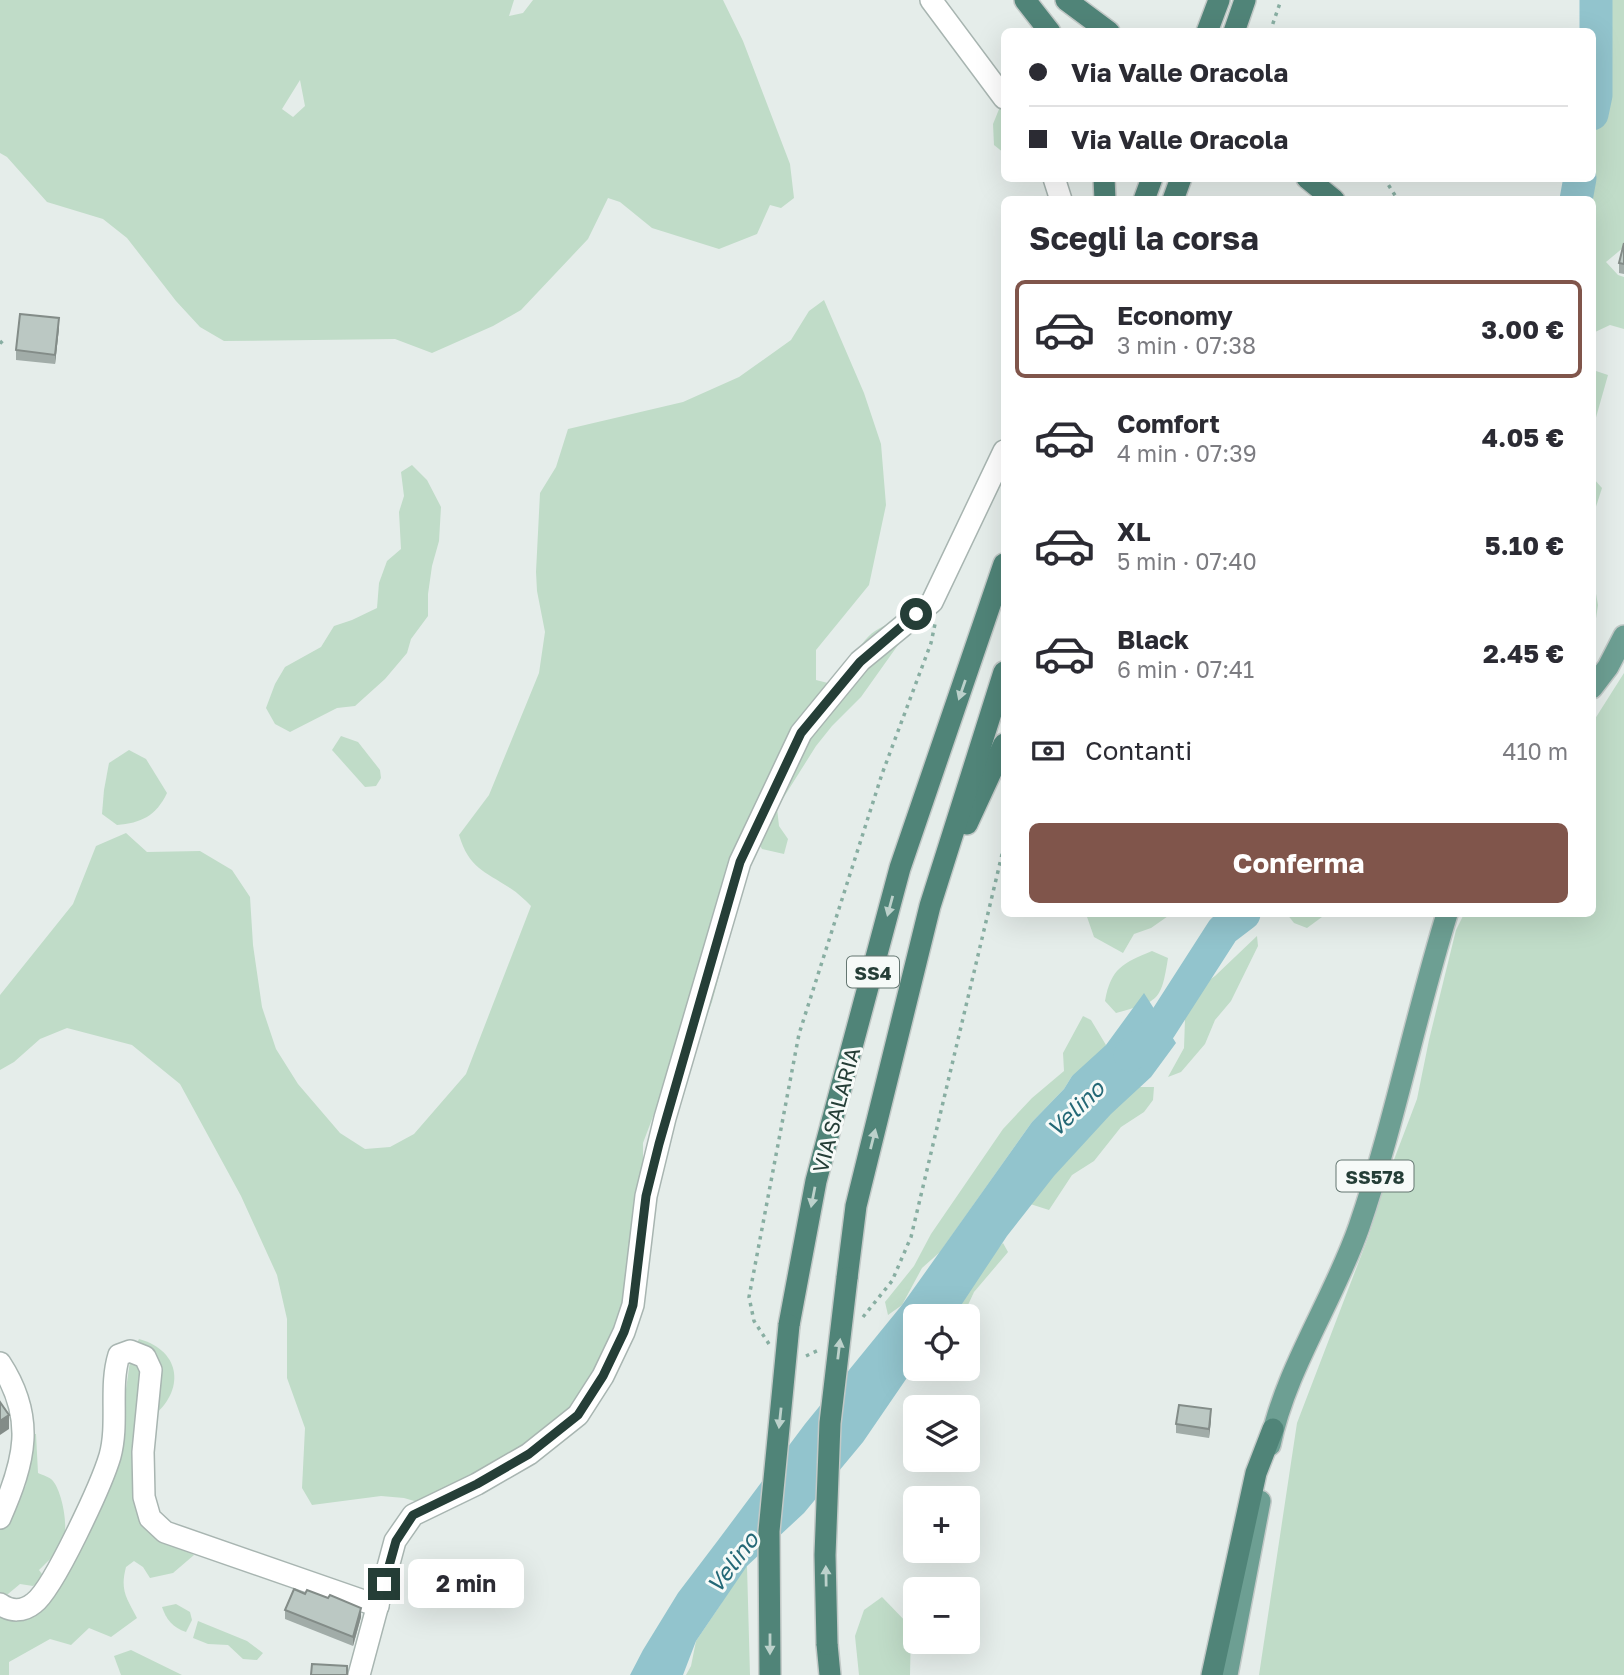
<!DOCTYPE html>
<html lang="it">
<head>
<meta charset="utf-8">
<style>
	:root { --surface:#fff; --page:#f7f7f7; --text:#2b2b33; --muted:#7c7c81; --line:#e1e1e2; --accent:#80554b }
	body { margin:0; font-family:"Golos Text",sans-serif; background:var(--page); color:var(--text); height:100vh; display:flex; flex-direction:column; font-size:26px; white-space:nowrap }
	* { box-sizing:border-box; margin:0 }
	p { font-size:23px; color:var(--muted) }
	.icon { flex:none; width:38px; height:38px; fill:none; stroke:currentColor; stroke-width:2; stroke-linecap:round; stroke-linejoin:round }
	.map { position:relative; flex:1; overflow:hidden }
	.sheet { position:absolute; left:1001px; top:196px; width:595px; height:721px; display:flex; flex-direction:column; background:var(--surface); border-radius:10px; box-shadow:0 7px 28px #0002 }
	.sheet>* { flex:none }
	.banner { position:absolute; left:1001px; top:28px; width:595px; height:154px; border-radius:10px; box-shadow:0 7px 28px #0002; display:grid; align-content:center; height:154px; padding:0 28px; background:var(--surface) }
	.fabs { position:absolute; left:903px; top:1304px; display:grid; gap:14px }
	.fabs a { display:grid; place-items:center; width:77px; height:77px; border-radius:10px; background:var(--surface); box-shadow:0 7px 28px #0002; font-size:35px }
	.end { position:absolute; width:32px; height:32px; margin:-16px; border:9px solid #253e37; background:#fff; box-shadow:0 0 0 4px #fff }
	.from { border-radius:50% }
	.bubble { position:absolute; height:49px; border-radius:10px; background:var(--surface); box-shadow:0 7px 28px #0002; font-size:23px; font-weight:700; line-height:49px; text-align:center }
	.banner b { display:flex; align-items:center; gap:24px; height:66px; font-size:26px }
	.banner b+b { border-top:2px solid var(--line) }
	.banner i { width:18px; height:18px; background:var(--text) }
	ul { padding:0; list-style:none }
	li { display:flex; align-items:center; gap:21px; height:98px; margin:0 14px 10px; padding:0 14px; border:4px solid transparent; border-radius:10px }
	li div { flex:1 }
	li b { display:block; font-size:26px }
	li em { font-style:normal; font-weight:700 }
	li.on { border-color:var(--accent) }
	li>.icon { width:63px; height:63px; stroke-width:1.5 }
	h2 { padding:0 28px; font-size:32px; line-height:84px }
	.pay { display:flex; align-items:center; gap:18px; height:77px; padding:0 28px; font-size:26px }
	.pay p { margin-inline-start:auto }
	.action { display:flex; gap:14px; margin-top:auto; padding:14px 28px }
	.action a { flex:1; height:80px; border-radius:10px; background:var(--accent); color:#fff; font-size:28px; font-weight:700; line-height:80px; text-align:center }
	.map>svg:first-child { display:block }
	.green { fill:#c0dcc8; fill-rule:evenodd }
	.water { fill:#92c4cd }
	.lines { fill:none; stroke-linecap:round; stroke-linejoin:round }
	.river { stroke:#92c4cd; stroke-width:33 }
	.minor-casing { stroke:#a8b5b1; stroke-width:24 }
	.primary-casing { stroke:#c2c9c7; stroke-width:24 }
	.trunk-casing { stroke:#c2c9c7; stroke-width:24 }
	.path { stroke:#88aea2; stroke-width:3.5; stroke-dasharray:3.5 5; stroke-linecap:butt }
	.minor { stroke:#fff; stroke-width:21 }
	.primary { stroke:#6d9f93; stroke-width:21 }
	.trunk { stroke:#508478; stroke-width:21 }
	.trunk-bridge-casing { stroke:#c2c9c7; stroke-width:24; stroke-linecap:butt }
	.trunk-bridge { stroke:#508478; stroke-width:21 }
	.wall { fill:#a1aca8 }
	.shaded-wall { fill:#838c88 }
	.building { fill:#bbc8c3; stroke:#838c88; stroke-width:2 }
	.oneway { fill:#bcd1cb }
	.route { stroke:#253e37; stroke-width:9 }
	.labels { text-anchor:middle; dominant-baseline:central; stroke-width:6; stroke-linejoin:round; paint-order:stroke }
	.shield { fill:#f6faf8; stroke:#647671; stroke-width:2 }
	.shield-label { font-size:19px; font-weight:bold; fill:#253e37 }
	.street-label { font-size:21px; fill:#253e37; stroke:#f6faf8 }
	.water-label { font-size:23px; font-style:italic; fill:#246876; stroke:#f6faf8 }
</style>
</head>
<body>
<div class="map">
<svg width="1624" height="1675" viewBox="0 0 1624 1675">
	<rect width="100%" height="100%" fill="#e5edea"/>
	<g class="green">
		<path d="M 0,0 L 514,0 L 509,16 L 523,13 L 533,0 L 723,0 L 743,41 L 790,164 L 794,198 L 781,208 L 770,205 L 757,234 L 719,249 L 652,228 L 620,202 L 608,198 L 588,239 L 521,310 L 493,326 L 432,353 L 395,339 L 224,341 L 200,327 L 176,301 L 127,238 L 103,219 L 47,202 L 7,157 L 0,153 ZM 300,80 L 305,106 L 293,117 L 282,109 Z"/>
		<path d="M 1605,0 L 1624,0 L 1624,247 L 1606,262 L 1618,275 L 1624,277 L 1624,329 L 1610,325 L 1593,333 L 1592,200 L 1581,200 L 1585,179 L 1592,178 L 1593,138 L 1598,112 L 1606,19 Z"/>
		<path d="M 1004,97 L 1004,153 L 994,145 L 993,124 Z"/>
		<path d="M 824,300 L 864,393 L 881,444 L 886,505 L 869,585 L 816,650 L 816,680 L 832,684 L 850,676 C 859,639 870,628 907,618 L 903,638 L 861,697 L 832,726 L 816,746 L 777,808 L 779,826 L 788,839 L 784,854 L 762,849 L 755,838 L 724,919 L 721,969 L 712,1002 L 679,1090 L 660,1098 L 643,1143 L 643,1186 L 634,1254 L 618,1326 L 593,1379 L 561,1419 L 445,1510 L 404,1498 L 381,1496 L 312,1505 L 302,1488 L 305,1428 L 287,1378 L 287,1319 L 277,1275 L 241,1196 L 180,1084 L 132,1045 L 67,1028 L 40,1039 L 14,1062 L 0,1070 L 0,995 L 73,904 L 96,846 L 126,833 L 147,852 L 200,851 L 232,870 L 250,897 L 253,945 L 262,1007 L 276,1049 L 298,1084 L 340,1133 L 365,1149 L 390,1147 L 414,1134 L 466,1074 L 531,906 C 525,900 518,893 510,888 C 484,871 469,868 459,835 L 489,795 L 539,673 L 545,632 L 537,591 L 536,572 L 540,493 L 556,467 L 568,429 L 683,402 L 739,377 L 791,340 L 809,311 Z"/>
		<path d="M 1593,370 L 1608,375 L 1593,428 L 1592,370 Z"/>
		<path d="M 412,465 L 427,480 L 441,507 L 439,541 L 432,566 L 428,594 L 428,616 L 411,639 L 407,653 L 385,679 L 355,706 L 337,708 L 290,732 L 275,724 L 266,708 L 275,684 L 285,667 L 321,647 L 334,626 L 352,620 L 377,608 L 379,583 L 387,561 L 401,549 L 399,512 L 404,496 L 401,472 Z"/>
		<path d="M 1593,478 L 1602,488 L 1593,516 L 1592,516 Z"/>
		<path d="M 1592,571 L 1598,605 L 1593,639 L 1592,639 Z"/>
		<path d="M 1624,673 L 1624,1675 L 1259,1675 L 1297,1423 L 1369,1235 L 1384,1186 L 1417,1099 L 1429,1040 L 1456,930 L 1464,914 L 1592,914 L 1593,722 Z"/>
		<path d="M 341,736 L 358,742 L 380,770 L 381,778 L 376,786 L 365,787 L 332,750 Z"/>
		<path d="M 129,750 L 146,759 L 167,793 C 156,816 141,823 117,825 L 102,814 L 104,790 L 109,763 Z"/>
		<path d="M 1086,914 L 1113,914 L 1121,917 L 1124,914 L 1171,914 L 1151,928 L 1134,934 L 1123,953 L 1094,937 Z"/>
		<path d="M 1287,914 L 1326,914 L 1307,928 L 1294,923 Z"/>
		<path d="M 1257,936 L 1258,946 L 1231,1001 L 1215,1020 L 1205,1044 L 1181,1072 L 1168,1077 L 1184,1048 L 1185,1019 L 1194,991 L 1215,976 Z"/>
		<path d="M 1152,951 L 1168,958 C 1161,1002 1159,1001 1116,1013 L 1105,1001 C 1111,968 1123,963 1152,951 Z"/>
		<path d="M 1083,1016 L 1091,1020 L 1106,1045 L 1097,1063 L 1072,1076 L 1064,1089 L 1032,1122 L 940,1252 L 922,1268 L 902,1305 L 888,1315 L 885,1302 L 914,1266 L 931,1234 L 1003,1129 L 1032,1098 L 1064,1071 L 1063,1053 Z"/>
		<path d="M 1137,1087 L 1154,1087 L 1153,1100 L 1144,1112 L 1121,1127 L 1094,1161 L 1072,1175 L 1049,1210 L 1027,1203 L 1037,1182 Z"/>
		<path d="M 1003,1243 L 1008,1252 L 974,1292 L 968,1305 L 969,1328 L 968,1330 L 968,1316 L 940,1316 L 986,1259 Z"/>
		<path d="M 139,1339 C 182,1351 185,1391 152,1417 L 137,1343 Z"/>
		<path d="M 130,1361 L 146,1369 L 136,1486 L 171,1543 L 194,1555 L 173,1573 L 150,1578 L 143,1567 L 134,1561 L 126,1567 C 120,1590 126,1597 137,1618 L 111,1637 L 89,1628 L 71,1645 L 50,1639 L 9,1662 L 9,1675 L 0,1675 L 0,1611 L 35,1613 L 119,1439 Z"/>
		<path d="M 30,1433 L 36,1434 L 38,1473 C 42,1475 50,1477 53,1481 C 62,1492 69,1527 63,1540 C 58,1553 48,1561 39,1570 L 45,1578 L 33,1586 L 20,1584 L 2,1599 L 0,1597 L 0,1528 L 4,1529 L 26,1485 Z"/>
		<path d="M 747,1566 L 750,1675 L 686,1675 L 691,1666 L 696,1641 L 721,1604 L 727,1585 Z"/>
		<path d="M 882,1597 L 911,1627 L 910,1675 L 859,1675 L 855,1636 L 864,1610 Z"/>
		<path d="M 176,1604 L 190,1612 L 192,1620 L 186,1632 C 173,1628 166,1619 162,1607 Z"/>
		<path d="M 198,1621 L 247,1641 L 263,1653 L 257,1660 L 243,1659 L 228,1645 L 208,1644 L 193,1638 Z"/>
		<path d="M 131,1650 L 182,1675 L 121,1675 L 114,1656 Z"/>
	</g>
	<path class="water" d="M 1144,993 L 1176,1043 L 1151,1077 L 1111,1114 L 1054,1176 L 1007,1236 L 954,1316 L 915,1316 L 915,1366 L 863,1442 L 804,1513 L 747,1566 L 696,1641 L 683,1675 L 630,1675 L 643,1650 L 678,1593 L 719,1539 L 805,1424 L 902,1305 L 1032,1122 L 1064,1089 L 1072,1076 L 1106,1045 Z"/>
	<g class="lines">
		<g class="river">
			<path d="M 1592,114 L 1596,95 L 1596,0"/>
			<path d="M 1576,200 L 1580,178"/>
			<path d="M 1130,1055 L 1160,1028 L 1223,930 L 1244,914"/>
		</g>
		<g class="minor-casing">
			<g id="minor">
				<path d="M 931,0 L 1004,98"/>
				<path d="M 1054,178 L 1061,200"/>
				<path d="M 0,1363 C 36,1418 25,1461 0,1518"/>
				<path d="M 0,1604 C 11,1612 23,1612 34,1603 C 54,1588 102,1483 110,1456 C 119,1423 109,1387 119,1355 L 130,1351 L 145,1357 L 151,1370 L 143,1452 L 144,1497 L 150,1518 L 165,1532 L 378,1606"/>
				<path d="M 359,1675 L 395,1541 L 413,1515 L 477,1484 L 529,1454 L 578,1415 L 603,1376 L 624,1332 L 633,1305 L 646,1196 L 665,1118 L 740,862 L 801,733 L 860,661 L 932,602 L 1004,451"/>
			</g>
		</g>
		<g class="primary-casing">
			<g id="primary">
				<path d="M 1592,688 L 1608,667 L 1624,636"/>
				<path d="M 1270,1445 C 1285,1370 1334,1299 1359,1227 C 1394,1125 1415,1017 1447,914"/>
				<path d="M 1227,1675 L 1260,1501"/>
			</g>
		</g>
		<g class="trunk-casing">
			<g id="trunk">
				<path d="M 1025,0 L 1050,32"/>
				<path d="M 1066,0 L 1109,32"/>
				<path d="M 1207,32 L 1219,0"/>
				<path d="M 1234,32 L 1245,0"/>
				<path d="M 1104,178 L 1105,200"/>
				<path d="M 1307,178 L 1334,200"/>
				<path d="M 1144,200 L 1152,178"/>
				<path d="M 1173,200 L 1181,178"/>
				<path d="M 967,824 L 1004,744"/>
				<path d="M 847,1278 L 856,1206 L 930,906 L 1004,672"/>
				<path d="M 789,1325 L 816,1181 L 900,868 L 1004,564"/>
				<path d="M 827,1644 L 830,1675"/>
				<path d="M 1212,1675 L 1256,1473 L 1273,1429"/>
			</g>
		</g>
		<g class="path">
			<path d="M 1270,32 L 1281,0"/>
			<path d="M 1384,178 L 1398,200"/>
			<path d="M 0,341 L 5,346"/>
			<path d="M 863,1317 L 892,1281 L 911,1237 L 1004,846"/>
			<path d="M 769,1344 L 754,1321 L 749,1297 L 799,1034 L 882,774 L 931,643 L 935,624"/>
			<path d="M 806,1356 L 821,1349"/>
		</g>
		<use href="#minor" class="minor"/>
		<use href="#primary" class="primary"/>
		<use href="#trunk" class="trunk"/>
		<g class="trunk-bridge-casing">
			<g id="trunk-bridge">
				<path d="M 827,1644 L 825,1555 L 830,1423 L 847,1278"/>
				<path d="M 770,1675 L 769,1531 L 789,1325"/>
			</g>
		</g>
		<use href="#trunk-bridge" class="trunk-bridge"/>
	</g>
	<g class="wall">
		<path d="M 1624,243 L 1624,274 L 1619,273 L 1619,263 Z"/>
		<path d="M 59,328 L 55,364 L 16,360 L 16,350 Z"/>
		<path d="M 1211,1419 L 1209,1438 L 1176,1433 L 1176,1424 Z"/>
		<path d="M 285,1610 L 361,1617 L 353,1646 L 285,1619 Z"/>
	</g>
	<g class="shaded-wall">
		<path d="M 59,318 L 59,328 L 55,364 L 55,355 Z"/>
		<path d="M 1211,1409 L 1211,1419 L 1209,1438 L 1209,1429 Z"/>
		<path d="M 9,1415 L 9,1429 L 0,1435 L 0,1421 Z"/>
		<path d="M 361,1608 L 361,1617 L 353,1646 L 353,1637 Z"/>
	</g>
	<g class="building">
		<path d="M 1624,243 L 1624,264 L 1619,263 Z"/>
		<path d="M 20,314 L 59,318 L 55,355 L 16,350 Z"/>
		<path d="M 0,1402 L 9,1415 L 0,1421 Z"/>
		<path d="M 1179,1405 L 1211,1409 L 1209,1429 L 1176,1424 Z"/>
		<path d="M 294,1589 L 305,1594 L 307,1590 L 328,1598 L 330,1595 L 361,1608 L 353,1637 L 285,1610 Z"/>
		<path d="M 312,1664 L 347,1666 L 347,1675 L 311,1675 Z"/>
	</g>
	<defs><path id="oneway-solid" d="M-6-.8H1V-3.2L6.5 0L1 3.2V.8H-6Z" transform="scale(1.75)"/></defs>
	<g class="oneway">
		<use href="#oneway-solid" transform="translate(962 690) rotate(109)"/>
		<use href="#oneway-solid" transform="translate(890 906) rotate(105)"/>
		<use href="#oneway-solid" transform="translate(873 1139) rotate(-76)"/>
		<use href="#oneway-solid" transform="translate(813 1197) rotate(101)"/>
		<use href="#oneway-solid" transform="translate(839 1349) rotate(-83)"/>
		<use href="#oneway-solid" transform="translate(780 1418) rotate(96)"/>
		<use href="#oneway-solid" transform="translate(826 1576) rotate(-91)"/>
		<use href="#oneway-solid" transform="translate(770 1644) rotate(90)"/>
	</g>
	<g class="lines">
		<path class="route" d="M 384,1584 L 396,1541 L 413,1515 L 477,1484 L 529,1454 L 578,1415 L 603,1376 L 624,1332 L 633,1305 L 646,1196 L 659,1144 L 740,862 L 801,733 L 860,662 L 916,614"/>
	</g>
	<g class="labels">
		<g class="shield">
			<rect x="847" y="956.5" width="52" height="31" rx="5"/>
			<rect x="1336.5" y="1160.5" width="77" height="31" rx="5"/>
		</g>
		<g class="shield-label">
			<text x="873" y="972">SS4</text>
			<text x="1375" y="1176">SS578</text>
		</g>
		<g class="street-label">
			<text transform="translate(836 1110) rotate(-75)">VIA SALARIA</text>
		</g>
		<g class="water-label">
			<text transform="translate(1075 1108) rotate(-44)">Velino</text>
			<text transform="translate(732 1562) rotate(-53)">Velino</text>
		</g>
	</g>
</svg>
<div class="fabs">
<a><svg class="icon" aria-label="locate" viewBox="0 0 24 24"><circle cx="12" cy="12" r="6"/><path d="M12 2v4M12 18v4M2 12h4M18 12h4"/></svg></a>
<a><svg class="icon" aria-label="layers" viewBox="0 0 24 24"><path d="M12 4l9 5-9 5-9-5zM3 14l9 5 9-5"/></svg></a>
<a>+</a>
<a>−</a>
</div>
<i class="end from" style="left:916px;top:614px"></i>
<i class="end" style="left:384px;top:1584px"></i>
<div class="bubble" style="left:408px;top:1559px;width:116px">2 min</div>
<div class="banner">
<b><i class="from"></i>Via Valle Oracola</b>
<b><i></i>Via Valle Oracola</b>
</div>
<section class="sheet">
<h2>Scegli la corsa</h2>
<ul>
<li class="on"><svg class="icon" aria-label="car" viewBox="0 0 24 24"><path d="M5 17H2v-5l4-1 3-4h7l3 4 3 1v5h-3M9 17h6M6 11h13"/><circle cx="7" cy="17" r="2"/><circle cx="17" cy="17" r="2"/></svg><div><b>Economy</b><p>3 min · 07:38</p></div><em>3.00 €</em></li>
<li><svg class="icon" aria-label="car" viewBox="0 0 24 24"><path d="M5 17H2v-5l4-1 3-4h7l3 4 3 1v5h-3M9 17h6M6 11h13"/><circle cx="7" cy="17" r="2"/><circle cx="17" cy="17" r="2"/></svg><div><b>Comfort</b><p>4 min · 07:39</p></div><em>4.05 €</em></li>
<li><svg class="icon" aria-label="car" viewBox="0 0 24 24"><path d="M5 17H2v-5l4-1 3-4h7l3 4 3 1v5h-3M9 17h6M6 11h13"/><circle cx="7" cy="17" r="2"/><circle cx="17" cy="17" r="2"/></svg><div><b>XL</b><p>5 min · 07:40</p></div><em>5.10 €</em></li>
<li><svg class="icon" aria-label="car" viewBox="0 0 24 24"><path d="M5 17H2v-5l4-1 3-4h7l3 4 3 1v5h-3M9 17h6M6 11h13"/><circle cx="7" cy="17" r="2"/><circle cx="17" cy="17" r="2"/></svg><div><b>Black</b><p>6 min · 07:41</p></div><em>2.45 €</em></li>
</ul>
<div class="pay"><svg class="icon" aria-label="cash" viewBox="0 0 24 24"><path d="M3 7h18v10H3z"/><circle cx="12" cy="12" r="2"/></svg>Contanti<p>410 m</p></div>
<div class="action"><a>Conferma</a></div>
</section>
</div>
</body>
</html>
